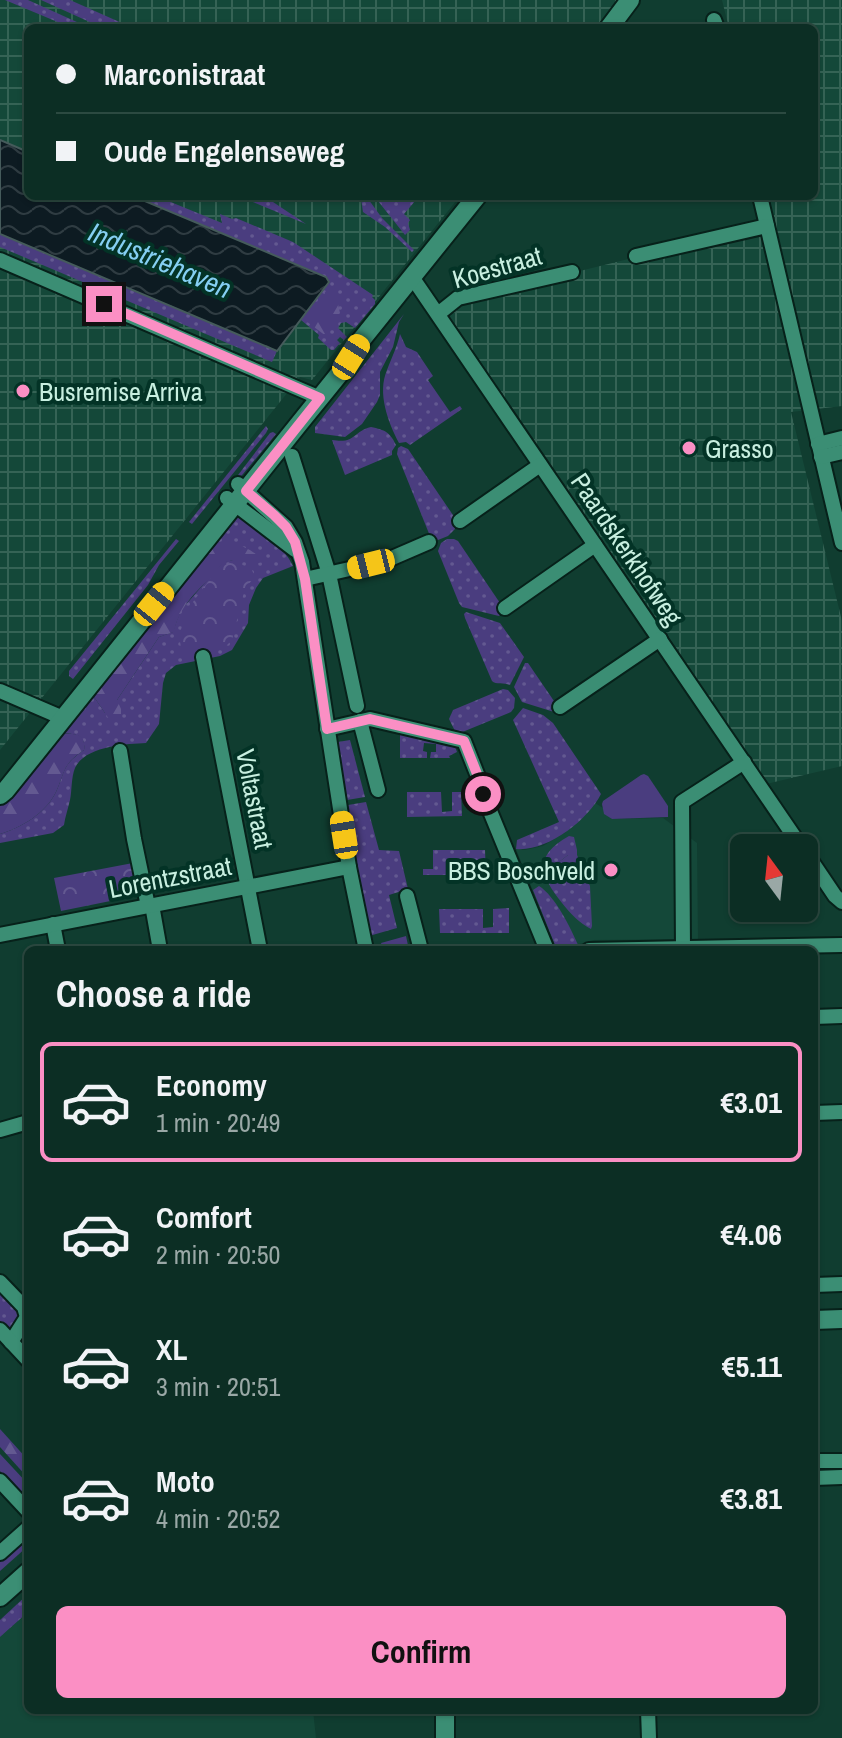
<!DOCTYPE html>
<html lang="en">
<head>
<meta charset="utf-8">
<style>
	:root { --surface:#0c2e24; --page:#1a3a31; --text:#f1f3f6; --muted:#9aa8a6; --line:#2c4a41; --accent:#fb8fc4 }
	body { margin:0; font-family:"Archivo Narrow",sans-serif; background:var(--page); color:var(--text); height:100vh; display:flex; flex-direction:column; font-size:30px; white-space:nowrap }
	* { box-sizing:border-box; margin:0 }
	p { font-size:26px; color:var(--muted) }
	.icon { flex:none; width:44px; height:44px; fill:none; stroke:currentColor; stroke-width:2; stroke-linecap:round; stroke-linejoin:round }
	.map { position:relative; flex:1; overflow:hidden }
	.sheet { position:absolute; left:24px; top:946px; width:794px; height:768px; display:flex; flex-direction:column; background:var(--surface); border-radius:12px; box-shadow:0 2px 6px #0004,0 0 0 2px var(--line) }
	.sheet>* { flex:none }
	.hud { position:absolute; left:24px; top:24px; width:794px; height:176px; border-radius:12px; box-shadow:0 2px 6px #0004,0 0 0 2px var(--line); display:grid; align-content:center; height:176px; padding:0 32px; background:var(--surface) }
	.needle { width:52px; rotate:345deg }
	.buttons { position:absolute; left:730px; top:834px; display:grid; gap:16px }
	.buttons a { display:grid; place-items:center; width:88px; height:88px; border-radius:12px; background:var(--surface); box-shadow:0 2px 6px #0004,0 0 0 2px var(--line); font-size:40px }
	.end { position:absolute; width:36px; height:36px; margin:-18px; border:10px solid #fb8fc4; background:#111; box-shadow:0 0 0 4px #111 }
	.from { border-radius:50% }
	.car { position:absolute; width:24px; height:48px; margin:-24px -12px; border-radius:10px; box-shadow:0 0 6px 2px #0007; background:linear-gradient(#f5c518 24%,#345 0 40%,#f5c518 0 76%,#345 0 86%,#f5c518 0) }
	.hud b { display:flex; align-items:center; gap:28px; height:76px; font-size:30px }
	.hud b+b { border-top:2px solid var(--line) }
	.hud i { width:20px; height:20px; background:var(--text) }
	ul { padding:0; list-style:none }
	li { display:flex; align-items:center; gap:24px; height:120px; margin:0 16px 12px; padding:0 16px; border:4px solid transparent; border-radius:12px }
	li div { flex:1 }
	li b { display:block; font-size:30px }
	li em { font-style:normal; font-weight:800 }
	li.active { border-color:var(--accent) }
	li>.icon { width:72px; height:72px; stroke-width:1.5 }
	h2 { padding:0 32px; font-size:36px; line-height:96px }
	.primary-button { display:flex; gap:16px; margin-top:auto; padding:16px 32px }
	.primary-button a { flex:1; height:92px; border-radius:12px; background:var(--accent); color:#111; font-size:32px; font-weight:800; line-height:92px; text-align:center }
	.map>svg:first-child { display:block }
	.built { fill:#144839 }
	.industrial { fill:url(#industrial-grid) }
	.grass { fill:url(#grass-dots) }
	.forest { fill:url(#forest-firs) }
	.park { fill:url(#park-crowns) }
	.garden { fill:#4a3d7f }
	.water { fill:url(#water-waves); stroke:#455b5b; stroke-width:2 }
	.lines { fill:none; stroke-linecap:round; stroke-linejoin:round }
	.street-casing { stroke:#07211a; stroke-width:18 }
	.secondary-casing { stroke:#07211a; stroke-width:22 }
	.street { stroke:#3b8e74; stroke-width:14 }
	.secondary { stroke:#3b8e74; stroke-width:18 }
	.route { stroke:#fb8fc4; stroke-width:10 }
	.poi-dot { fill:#fb8fc4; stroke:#033326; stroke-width:3 }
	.labels { text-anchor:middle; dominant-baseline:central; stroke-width:8; stroke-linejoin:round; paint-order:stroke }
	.street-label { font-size:26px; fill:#c8efe0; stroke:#033326 }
	.poi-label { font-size:26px; fill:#c8efe0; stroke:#033326; text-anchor:start }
	.water-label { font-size:28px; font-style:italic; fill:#85cff3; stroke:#033326 }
</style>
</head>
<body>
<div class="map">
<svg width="842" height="1738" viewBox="0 0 842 1738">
	<defs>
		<pattern id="industrial-grid" width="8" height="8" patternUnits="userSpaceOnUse" patternTransform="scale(2)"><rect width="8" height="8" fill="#144839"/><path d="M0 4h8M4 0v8" fill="none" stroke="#356355"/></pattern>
		<pattern id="grass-dots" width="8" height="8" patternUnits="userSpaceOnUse" patternTransform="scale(2)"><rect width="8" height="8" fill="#4a3d7f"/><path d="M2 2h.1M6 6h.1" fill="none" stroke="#635991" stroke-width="1.8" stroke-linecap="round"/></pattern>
		<pattern id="forest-firs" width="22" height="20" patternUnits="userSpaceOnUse" patternTransform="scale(2)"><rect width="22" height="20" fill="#4a3d7f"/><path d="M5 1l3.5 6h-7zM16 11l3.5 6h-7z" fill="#635991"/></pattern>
		<pattern id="park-crowns" width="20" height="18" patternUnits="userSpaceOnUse" patternTransform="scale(2)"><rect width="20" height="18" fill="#4a3d7f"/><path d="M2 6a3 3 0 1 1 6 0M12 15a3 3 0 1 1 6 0" fill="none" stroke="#635991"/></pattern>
		<pattern id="water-waves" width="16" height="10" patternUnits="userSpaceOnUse" patternTransform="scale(2)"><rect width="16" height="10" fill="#0d1b22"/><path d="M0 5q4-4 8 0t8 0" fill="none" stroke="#2f3c42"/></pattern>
	</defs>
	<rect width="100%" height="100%" fill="#103d30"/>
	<g class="built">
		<path d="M 595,803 L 603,808 L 605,814 L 612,819 L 663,818 L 697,843 L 698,939 L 594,940 L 557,950 L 516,849 L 525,850 L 543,846 L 566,832 Z"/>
		<path d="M 28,1612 L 28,1710 L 313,1710 L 316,1738 L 0,1738 L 0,1637 Z"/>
	</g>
	<g class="industrial">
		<path d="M 0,0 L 618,0 L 595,28 L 28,28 L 28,152 L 0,140 Z"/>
		<path d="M 722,0 L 842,0 L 842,406 L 791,412 L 842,621 L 842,766 L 766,784 L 654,615 L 450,324 L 448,311 L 467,299 L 774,223 L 769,196 L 814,196 L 814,28 L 729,28 Z"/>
		<path d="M 133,196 L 460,196 L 312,380 L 300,377 L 0,750 L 0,233 L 329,282 Z"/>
	</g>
	<g class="grass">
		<path d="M 5,0 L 28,0 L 88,27 L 72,28 Z"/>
		<path d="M 41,0 L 70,0 L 133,28 L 103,28 Z"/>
		<path d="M 133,196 L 156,196 L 222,223 L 220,214 L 232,219 L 236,218 L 293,242 L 373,295 L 372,297 L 375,300 L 375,304 L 355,328 L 346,322 L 341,323 L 338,328 L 347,337 L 344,340 L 340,337 L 337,340 L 340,343 L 334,350 L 331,350 L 318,338 L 319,335 L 301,320 L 329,282 L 326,277 Z"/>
		<path d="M 248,196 L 264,196 L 306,224 L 253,202 Z"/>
		<path d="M 356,196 L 366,196 L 382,218 L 414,250 L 412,252 L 385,227 L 363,212 L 361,199 Z"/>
		<path d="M 374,196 L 407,196 L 416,200 L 404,214 L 410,220 L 408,223 L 410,230 L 405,235 Z"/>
		<path d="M 0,234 L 277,351 L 272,362 L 0,247 Z"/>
		<path d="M 404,314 L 399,322 L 393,347 L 380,372 L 380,395 L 377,402 L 362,424 L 345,437 L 315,433 L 315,427 Z"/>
		<path d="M 400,334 L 406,347 L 417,352 L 433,376 L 428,380 L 450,412 L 460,406 L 462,409 L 410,445 L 406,442 L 399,443 C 388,422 377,393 387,370 C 392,357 397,347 400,334 Z"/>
		<path d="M 266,426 L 268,429 L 266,433 L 192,524 L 189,522 Z"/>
		<path d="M 371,427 C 385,430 390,432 396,445 L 392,451 L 392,455 L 345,475 L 332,440 C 356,444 352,432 371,427 Z"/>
		<path d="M 273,432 L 276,434 L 238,480 L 235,479 L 270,433 Z"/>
		<path d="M 401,446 L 408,449 L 455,518 L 455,529 L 448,536 L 438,540 L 430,536 L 397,454 L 398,448 Z"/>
		<path d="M 237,511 C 258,527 281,542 293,566 L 263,578 L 256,588 L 249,605 L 248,623 L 232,650 L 220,656 L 176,665 L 166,673 L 163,683 L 159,724 L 146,743 C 126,744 85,746 75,768 C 71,778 72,790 70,800 C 68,809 65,817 64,825 L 53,833 L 0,843 L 0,834 C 21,828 46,813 56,792 C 66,770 61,766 84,750 C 86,734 75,734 61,733 L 92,694 L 105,713 L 117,700 L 159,637 L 173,632 L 177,620 L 182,609 L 223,562 L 238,559 L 262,562 L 206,548 Z"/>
		<path d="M 176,539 L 179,541 L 159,565 L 148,585 L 73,679 L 69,676 L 69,671 Z"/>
		<path d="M 447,539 L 454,539 L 458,541 L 502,606 L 503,612 L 499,616 L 462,607 L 459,603 L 438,551 L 441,543 Z"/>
		<path d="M 466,612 L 500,623 L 524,657 L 510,685 C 504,682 496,685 492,681 L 465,618 L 464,614 Z"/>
		<path d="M 525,663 L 528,663 L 556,704 L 556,710 L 554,712 L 522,702 L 514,687 Z"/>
		<path d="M 503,689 L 508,690 L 515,698 L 514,708 L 511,712 L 460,733 L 455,731 L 449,719 L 453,710 Z"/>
		<path d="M 523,708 L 543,715 L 553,723 L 601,794 C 588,820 547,852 516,849 L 517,840 L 559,822 L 513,720 Z"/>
		<path d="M 400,730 L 453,741 L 457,752 L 449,756 L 450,758 L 430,758 L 431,752 L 436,752 L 436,744 L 424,743 L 423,751 L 427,752 L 427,758 L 400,758 Z"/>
		<path d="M 350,740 L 365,797 L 347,800 L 338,742 Z"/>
		<path d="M 407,792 L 441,792 L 442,812 L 452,811 L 452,792 L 461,792 L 462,816 L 407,817 Z"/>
		<path d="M 366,802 L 379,850 L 399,851 L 408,889 L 389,895 L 397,928 L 369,936 L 354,856 L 356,852 L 348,805 Z"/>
		<path d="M 569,836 L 574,837 L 577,850 L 577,855 L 568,855 L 559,862 L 558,873 L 582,882 L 586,877 L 590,886 L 592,926 L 591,929 C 579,923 570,913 562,903 C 540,875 533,856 569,836 Z"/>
		<path d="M 433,850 L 485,850 L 486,875 L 423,875 L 423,869 L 433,869 Z"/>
		<path d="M 539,886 C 555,896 570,927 578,945 L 557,950 L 533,890 Z"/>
		<path d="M 509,908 L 509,933 L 440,933 L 439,909 L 483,909 L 483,928 L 493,927 L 493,909 Z"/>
		<path d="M 0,1286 L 22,1311 L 10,1337 L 0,1325 Z"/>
		<path d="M 28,1534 L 28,1546 L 0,1571 L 0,1560 Z"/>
		<path d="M 28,1594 L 28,1612 L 0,1637 L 0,1620 Z"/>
	</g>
	<g class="forest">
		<path d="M 329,287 L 335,291 L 340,313 L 331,323 L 329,336 L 326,336 L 306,321 L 306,318 Z"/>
		<path d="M 231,544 C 243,545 253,551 262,559 L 262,562 C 249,567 240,556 226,562 C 220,564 217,571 213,575 C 195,593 179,607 174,632 L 159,637 L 117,700 L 121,709 L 121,719 L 117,721 L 109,719 L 92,694 L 206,548 Z"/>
		<path d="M 61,733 C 76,735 86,732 84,750 C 62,765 66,770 56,792 C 46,813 21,828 0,834 L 0,806 Z"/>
		<path d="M 0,1429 L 28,1460 L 28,1478 L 0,1447 Z"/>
		<path d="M 0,1454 L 28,1484 L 28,1508 L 27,1500 L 0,1471 Z"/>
	</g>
	<g class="park">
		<path d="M 233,562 L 251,568 L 255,577 L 245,588 L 232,640 L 225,647 L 190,656 L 182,653 L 179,636 L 187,610 L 219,567 Z"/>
		<path d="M 568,855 L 577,855 L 586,877 L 577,884 L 565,883 L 558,874 L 559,862 Z"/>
		<path d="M 133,863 L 140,895 L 61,911 L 54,878 Z"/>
	</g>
	<g class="garden">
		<path d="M 644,774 L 648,776 L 668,806 L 668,817 L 612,819 L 604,814 L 602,804 L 603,801 L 641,775 Z"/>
		<path d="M 406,936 L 409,950 L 383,950 L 381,943 Z"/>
	</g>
	<path class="water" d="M 0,140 L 28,152 L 28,196 L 133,196 L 326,277 L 329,282 L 277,351 L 0,234 Z"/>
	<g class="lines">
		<g class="street-casing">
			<g id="street">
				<path d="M 714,20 L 717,28"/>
				<path d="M 760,196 L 842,543"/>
				<path d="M 636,256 L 767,226"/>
				<path d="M 0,260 L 320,398"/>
				<path d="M 412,277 L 802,848"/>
				<path d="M 438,314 L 458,298 L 572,272"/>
				<path d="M 818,444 L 842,438"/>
				<path d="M 292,456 L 329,574 L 357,706"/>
				<path d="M 821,457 L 842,452"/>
				<path d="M 238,484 L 286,527 L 295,542 L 302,562 L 349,867 L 366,950"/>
				<path d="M 227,498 L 295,550"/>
				<path d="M 460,521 L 540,465"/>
				<path d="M 305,579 L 385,561 L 429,542"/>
				<path d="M 505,608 L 595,545"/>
				<path d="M 203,657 L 260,950"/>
				<path d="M 0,691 L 63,718"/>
				<path d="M 560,707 L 660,639"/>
				<path d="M 360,721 L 378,790"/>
				<path d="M 327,729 L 370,719 L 464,741 L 481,784 L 483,794 L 547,950"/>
				<path d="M 120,751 L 134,839 L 148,906"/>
				<path d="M 804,850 L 835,896 L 842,902"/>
				<path d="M 407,896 L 421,950"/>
				<path d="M 152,905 L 160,950"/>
				<path d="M 53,924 L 58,950"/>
				<path d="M 0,935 L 349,867"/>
				<path d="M 683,948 L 682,802 L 744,762"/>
				<path d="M 589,950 L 842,945"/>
				<path d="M 814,1017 L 842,1016"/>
				<path d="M 814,1113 L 842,1112"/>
				<path d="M 0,1130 L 28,1122"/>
				<path d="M 0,1282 L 24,1307 L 27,1317 L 11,1342"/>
				<path d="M 814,1285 L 842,1284"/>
				<path d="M 0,1330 L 28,1360"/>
				<path d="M 814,1461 L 842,1461"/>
				<path d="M 814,1478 L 842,1477"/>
				<path d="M 0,1481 L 28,1511"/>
				<path d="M 0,1553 L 28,1528"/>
				<path d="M 648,1710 L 649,1738"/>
			</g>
		</g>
		<g class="secondary-casing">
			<g id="secondary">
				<path d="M 609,28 L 630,0"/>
				<path d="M 0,795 L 6,790 L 298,425 L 340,373 L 362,339 L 477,196"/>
				<path d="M 814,1320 L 842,1319"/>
				<path d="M 0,1597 L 28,1572"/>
				<path d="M 445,1710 L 445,1738"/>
			</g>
		</g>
		<use href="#street" class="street"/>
		<use href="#secondary" class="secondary"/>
	</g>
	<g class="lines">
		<path class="route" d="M 104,304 L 320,398 L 246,491 L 274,515 L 286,527 L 295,542 L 305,579 L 327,729 L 370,719 L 464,741 L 481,784 L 483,794"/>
	</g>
	<g class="poi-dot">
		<circle cx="23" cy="391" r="8"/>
		<circle cx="689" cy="448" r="8"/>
		<circle cx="611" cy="870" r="8"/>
	</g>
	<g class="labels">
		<g class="street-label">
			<text transform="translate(497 267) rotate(-16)">Koestraat</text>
			<text transform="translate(627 549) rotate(56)">Paardskerkhofweg</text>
			<text transform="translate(255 799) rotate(79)">Voltastraat</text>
			<text transform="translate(170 877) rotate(-11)">Lorentzstraat</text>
		</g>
		<g class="poi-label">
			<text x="39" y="391">Busremise Arriva</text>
			<text x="705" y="448">Grasso</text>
			<text x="595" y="870" text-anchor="end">BBS Boschveld</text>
		</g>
		<g class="water-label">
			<text transform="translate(160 260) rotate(23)">Industriehaven</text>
		</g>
	</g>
</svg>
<div class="buttons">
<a><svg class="needle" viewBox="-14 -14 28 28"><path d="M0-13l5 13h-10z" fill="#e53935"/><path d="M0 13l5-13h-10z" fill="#9aa8a6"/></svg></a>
</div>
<i class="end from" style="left:483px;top:794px"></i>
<i class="end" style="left:104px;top:304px"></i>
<i class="car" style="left:351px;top:357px;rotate:32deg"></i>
<i class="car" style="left:371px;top:564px;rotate:256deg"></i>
<i class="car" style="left:154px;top:604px;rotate:39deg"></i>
<i class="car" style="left:344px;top:835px;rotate:351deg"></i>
<div class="hud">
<b><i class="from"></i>Marconistraat</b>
<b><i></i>Oude Engelenseweg</b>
</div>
<section class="sheet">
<h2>Choose a ride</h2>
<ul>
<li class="active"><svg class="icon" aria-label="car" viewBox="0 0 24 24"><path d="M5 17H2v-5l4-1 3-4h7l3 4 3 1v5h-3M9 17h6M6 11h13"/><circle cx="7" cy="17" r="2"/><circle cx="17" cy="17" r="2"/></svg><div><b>Economy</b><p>1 min · 20:49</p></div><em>€3.01</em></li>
<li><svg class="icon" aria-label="car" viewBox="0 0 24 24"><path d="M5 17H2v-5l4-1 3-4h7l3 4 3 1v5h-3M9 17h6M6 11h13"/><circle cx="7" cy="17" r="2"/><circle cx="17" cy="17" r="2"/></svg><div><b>Comfort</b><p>2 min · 20:50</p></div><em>€4.06</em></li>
<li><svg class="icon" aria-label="car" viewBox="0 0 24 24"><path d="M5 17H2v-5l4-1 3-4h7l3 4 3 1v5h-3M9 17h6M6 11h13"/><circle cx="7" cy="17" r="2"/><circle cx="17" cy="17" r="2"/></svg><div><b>XL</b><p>3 min · 20:51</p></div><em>€5.11</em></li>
<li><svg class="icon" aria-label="car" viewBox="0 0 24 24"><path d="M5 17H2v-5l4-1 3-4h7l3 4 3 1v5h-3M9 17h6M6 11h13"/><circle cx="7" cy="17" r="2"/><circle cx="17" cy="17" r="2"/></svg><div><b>Moto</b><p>4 min · 20:52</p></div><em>€3.81</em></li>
</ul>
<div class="primary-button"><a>Confirm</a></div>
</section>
</div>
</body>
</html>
